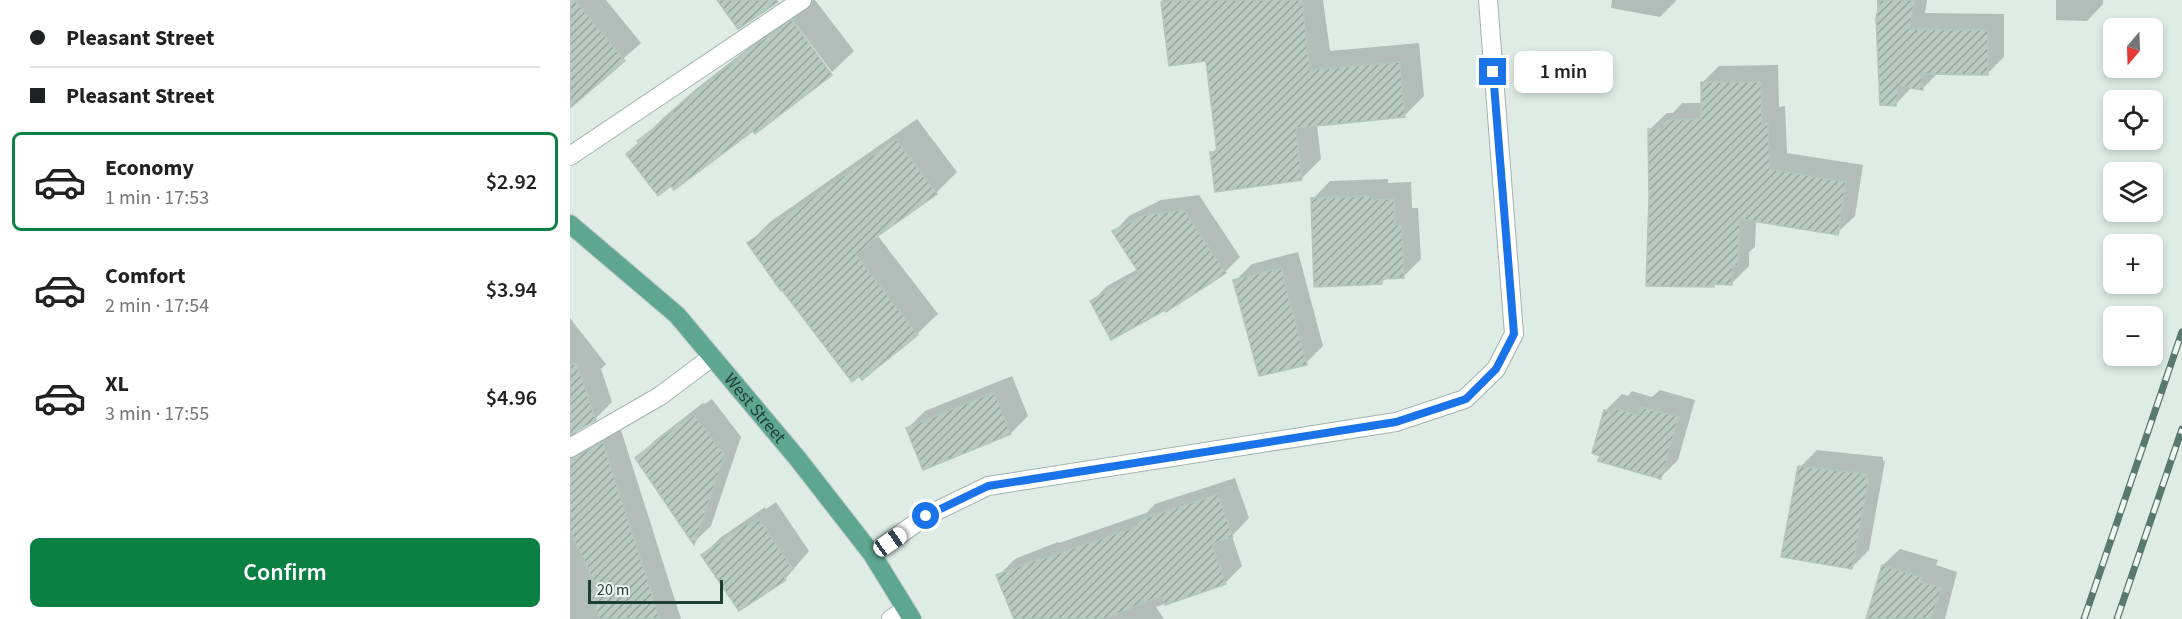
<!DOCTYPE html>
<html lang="en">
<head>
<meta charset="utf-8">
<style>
	:root { --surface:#fff; --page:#f6f6f6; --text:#202124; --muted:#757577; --line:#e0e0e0; --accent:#0b8043 }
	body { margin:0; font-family:"Source Sans 3",sans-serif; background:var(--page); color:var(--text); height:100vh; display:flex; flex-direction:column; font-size:22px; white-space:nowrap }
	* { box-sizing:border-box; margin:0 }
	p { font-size:20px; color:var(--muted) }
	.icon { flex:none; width:33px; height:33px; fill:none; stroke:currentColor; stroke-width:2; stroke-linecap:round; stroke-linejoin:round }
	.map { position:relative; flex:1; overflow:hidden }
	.drawer { display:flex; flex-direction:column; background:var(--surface); width:570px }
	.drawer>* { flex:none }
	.guide { display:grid; align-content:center; height:132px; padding:0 30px; background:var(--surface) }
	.needle { width:39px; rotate:199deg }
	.fabs { position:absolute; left:1533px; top:18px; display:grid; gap:12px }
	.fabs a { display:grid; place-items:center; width:60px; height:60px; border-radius:9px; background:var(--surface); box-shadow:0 3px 9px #0003; font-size:30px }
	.scale { position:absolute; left:18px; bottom:15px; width:135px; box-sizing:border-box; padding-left:6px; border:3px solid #1f3e34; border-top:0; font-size:16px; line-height:21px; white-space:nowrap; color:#1f3e34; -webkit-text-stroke:4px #f0f8f4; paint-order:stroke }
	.end { position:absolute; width:27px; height:27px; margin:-14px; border:8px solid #1a73e8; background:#fff; box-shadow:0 0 0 3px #fff }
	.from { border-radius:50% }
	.bubble { position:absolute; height:42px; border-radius:9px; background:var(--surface); box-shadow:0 3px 9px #0003; font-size:20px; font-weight:600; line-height:42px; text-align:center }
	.car { position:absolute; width:18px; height:36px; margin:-18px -9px; border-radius:8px; box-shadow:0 0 4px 2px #0007; background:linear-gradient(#fff 24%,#345 0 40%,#fff 0 76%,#345 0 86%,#fff 0) }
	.guide b { display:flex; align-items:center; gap:21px; height:57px; font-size:22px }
	.guide b+b { border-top:2px solid var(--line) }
	.guide i { width:15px; height:15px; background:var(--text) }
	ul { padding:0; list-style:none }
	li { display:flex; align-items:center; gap:18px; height:99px; margin:0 12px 9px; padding:0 18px; border:3px solid transparent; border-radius:9px }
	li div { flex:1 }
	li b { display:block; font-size:22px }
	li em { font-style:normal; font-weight:600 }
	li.selected { border-color:var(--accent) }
	li>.icon { width:54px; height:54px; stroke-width:1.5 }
	.button { display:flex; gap:12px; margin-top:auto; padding:12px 30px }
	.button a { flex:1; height:69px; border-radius:9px; background:var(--accent); color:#fff; font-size:24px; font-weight:600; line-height:69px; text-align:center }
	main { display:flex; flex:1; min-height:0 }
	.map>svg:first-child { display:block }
	.shadow { fill:#0003 }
	.building { fill:url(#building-hatch); stroke:#b1c6bd; stroke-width:1.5 }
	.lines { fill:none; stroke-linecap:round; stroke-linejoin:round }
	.lane-casing { stroke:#a2b4ad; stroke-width:20 }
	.street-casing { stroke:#a2b4ad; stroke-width:20 }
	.primary-casing { stroke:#c0c9c6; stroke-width:20 }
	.lane { stroke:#fff; stroke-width:18 }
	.street { stroke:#fff; stroke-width:18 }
	.primary { stroke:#5fa691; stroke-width:18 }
	.rail-casing { stroke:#59796f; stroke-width:7 }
	.rail { stroke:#f0f8f4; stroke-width:4.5; stroke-dasharray:14; stroke-linecap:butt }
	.route { stroke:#1a73e8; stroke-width:8 }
	.labels { text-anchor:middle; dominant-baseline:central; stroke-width:4.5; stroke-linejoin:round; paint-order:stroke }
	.street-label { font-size:18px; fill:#1f3e34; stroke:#f0f8f4 }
</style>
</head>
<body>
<main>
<section class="drawer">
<div class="guide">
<b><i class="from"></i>Pleasant Street</b>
<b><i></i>Pleasant Street</b>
</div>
<ul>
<li class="selected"><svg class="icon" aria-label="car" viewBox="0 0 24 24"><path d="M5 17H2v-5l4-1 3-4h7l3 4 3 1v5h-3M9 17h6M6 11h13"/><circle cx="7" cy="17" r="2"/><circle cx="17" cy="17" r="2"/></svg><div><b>Economy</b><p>1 min · 17:53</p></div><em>$2.92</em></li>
<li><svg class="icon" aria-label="car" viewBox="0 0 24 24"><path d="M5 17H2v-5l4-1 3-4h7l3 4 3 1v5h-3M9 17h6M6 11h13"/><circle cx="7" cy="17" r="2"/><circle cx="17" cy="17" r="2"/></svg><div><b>Comfort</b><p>2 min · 17:54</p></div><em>$3.94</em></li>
<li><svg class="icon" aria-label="car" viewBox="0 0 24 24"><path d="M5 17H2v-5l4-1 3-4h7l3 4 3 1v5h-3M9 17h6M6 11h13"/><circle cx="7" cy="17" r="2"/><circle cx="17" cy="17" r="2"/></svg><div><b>XL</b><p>3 min · 17:55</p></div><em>$4.96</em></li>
</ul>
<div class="button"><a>Confirm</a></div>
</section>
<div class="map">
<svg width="1612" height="619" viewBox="0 0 1612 619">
	<defs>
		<pattern id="building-hatch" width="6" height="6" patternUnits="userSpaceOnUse" patternTransform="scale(1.5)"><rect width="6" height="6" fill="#b7cac1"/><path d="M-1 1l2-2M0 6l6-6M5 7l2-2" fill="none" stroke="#94a59e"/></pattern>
	</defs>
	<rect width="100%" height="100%" fill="#dfece6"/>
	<g class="shadow">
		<path d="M 0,0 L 36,0 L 71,43 L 0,106 Z"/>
		<path d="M 243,0 L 245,0 L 284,51 L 262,72 L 220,16 Z"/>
		<path d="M 592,0 L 753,0 L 760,51 L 849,43 L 854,96 L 834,116 L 747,125 L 751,159 L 731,179 L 642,153 L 648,147 L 637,59 L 600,64 Z"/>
		<path d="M 1042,0 L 1107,0 L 1090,17 L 1041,8 Z"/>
		<path d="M 1307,0 L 1357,0 L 1355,13 L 1434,14 L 1434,57 L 1417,74 L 1368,73 L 1352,89 L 1342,87 L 1325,105 L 1311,104 Z"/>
		<path d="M 1486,0 L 1533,0 L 1533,4 L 1517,21 L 1486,20 Z"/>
		<path d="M 218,17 L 259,73 L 262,73 L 185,132 L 183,129 L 58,154 L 92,119 L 126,89 Z"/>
		<path d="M 1208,65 L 1209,107 L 1215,106 L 1217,153 L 1293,165 L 1285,216 L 1267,233 L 1186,220 L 1185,247 L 1179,252 L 1179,266 L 1162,283 L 1146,283 L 1144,285 L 1080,199 L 1079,130 L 1097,113 L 1103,113 L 1112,103 L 1132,103 L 1132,83 L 1149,66 Z"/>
		<path d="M 347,119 L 387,172 L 366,193 L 308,236 L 368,314 L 347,334 L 179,243 L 200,222 Z"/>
		<path d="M 818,179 L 818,183 L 841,182 L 842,208 L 848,208 L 851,259 L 834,276 L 817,277 L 812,282 L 743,199 L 760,181 Z"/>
		<path d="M 629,195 L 670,257 L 655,272 L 522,302 L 537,286 L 568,269 L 544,232 L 559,216 L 591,200 Z"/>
		<path d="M 728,252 L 753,346 L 736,363 L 665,281 L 682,264 Z"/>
		<path d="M 0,318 L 36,364 L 31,369 L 42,402 L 25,419 L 5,431 L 11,441 L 50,427 L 111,619 L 0,619 Z"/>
		<path d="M 442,376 L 458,416 L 441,433 L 337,429 L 355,411 Z"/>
		<path d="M 1090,390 L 1125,400 L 1108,460 L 1091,477 L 1035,411 L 1052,394 L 1058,396 L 1062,391 L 1082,397 Z"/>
		<path d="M 142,399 L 171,437 L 141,526 L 124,542 L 67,459 L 84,441 L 133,403 L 135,404 Z"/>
		<path d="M 1247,450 L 1313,457 L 1313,461 L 1315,461 L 1299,550 L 1281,568 L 1230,467 Z"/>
		<path d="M 665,478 L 679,518 L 662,536 L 672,566 L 655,583 L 586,607 L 594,619 L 446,619 L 428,576 L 445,559 L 488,542 L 489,543 L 576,513 L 585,504 Z"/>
		<path d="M 206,502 L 239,551 L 215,579 L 170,609 L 133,555 L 150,538 L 195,507 L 196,509 Z"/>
		<path d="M 1330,549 L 1368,560 L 1366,565 L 1387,572 L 1375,619 L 1297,619 L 1313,565 Z"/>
	</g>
	<g class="building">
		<path d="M 0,0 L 5,0 L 55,61 L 0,108 Z"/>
		<path d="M 147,0 L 206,0 L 208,2 L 168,29 Z"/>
		<path d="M 610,0 L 732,0 L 740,70 L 830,62 L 835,117 L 726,128 L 732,180 L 645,192 L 640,152 L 647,152 L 636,61 L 599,66 L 591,2 Z"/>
		<path d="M 1310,0 L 1345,0 L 1339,29 L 1418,30 L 1418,75 L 1352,74 L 1353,90 L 1329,86 L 1326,106 L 1310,105 L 1306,18 Z"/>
		<path d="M 222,20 L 262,75 L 185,134 L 183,131 L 104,190 L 101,186 L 88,196 L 56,154 L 69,143 L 67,141 L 104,113 L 102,111 L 182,47 Z"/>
		<path d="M 1131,82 L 1191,82 L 1192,123 L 1198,123 L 1200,169 L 1276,182 L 1268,235 L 1170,219 L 1168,266 L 1163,265 L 1162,285 L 1144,284 L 1144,287 L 1076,286 L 1079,198 L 1078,129 L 1094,129 L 1093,120 L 1131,119 Z"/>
		<path d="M 326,139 L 367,194 L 298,243 L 300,245 L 286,255 L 348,335 L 292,380 L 289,376 L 282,382 L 212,290 L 211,291 L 177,243 Z"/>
		<path d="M 801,196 L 802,200 L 824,199 L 825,225 L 832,225 L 834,278 L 812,279 L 812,284 L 744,287 L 741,198 Z"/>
		<path d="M 614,210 L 656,273 L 596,312 L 595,310 L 541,340 L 520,301 L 569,273 L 542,231 L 575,215 Z"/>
		<path d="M 711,268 L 737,365 L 689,376 L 663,280 Z"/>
		<path d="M 7,364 L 26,420 L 0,435 L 0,365 Z"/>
		<path d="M 424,392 L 441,434 L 353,470 L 336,428 Z"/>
		<path d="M 1071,407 L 1109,417 L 1091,479 L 1028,461 L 1030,456 L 1022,453 L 1034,410 L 1042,413 L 1044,408 L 1069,415 Z"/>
		<path d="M 124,415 L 155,455 L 124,545 L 65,458 L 115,419 L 117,420 Z"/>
		<path d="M 33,442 L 90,619 L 29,619 L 19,590 L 27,588 L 0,531 L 0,459 Z"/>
		<path d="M 1228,466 L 1297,474 L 1296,478 L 1299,478 L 1282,569 L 1211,557 Z"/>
		<path d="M 648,494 L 663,537 L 642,544 L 656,584 L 595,605 L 591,596 L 534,619 L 444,619 L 426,575 L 471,558 L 472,559 L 568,526 L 566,521 Z"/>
		<path d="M 189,519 L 223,569 L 213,576 L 216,580 L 169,611 L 131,555 L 178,523 L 179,525 Z"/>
		<path d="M 1312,565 L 1352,577 L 1351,582 L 1372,588 L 1361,619 L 1296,619 Z"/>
	</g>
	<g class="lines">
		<g class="lane-casing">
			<g id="lane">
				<path d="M 0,156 L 232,0"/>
				<path d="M 0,448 L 90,396 L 142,357"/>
			</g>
		</g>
		<g class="street-casing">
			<g id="street">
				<path d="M 302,554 L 356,516 L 418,486 L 826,422 L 895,399 L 926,369 L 944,334 L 918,0"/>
				<path d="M 321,619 L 336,609"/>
			</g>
		</g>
		<g class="primary-casing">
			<g id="primary">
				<path id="s1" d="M 0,224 L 107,315 L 228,459 L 302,554 L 342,619"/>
			</g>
		</g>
		<use href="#lane" class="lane"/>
		<use href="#street" class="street"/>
		<use href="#primary" class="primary"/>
		<g class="rail-casing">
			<g id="rail">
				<path d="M 1514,619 L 1612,332"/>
				<path d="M 1547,619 L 1612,429"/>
			</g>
		</g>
		<use href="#rail" class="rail"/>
	</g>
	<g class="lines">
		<path class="route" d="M 356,516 L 418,486 L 826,422 L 896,399 L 926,369 L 944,334 L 923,72"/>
	</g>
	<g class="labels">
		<g class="street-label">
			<text stroke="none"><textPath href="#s1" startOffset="262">West Street</textPath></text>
		</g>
	</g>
</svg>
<div class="fabs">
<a><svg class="needle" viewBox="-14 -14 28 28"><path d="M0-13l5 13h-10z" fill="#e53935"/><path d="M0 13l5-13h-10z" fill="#757577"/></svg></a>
<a><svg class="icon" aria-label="locate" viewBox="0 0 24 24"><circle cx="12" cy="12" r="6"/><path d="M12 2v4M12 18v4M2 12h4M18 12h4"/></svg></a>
<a><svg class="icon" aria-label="layers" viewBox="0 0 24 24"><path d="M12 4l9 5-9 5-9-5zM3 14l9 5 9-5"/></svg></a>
<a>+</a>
<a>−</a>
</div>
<div class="scale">20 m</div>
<i class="end from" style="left:356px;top:516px"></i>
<i class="end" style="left:923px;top:72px"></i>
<div class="bubble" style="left:944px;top:51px;width:99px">1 min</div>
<i class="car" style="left:320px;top:542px;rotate:55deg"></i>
</div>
</main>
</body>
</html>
